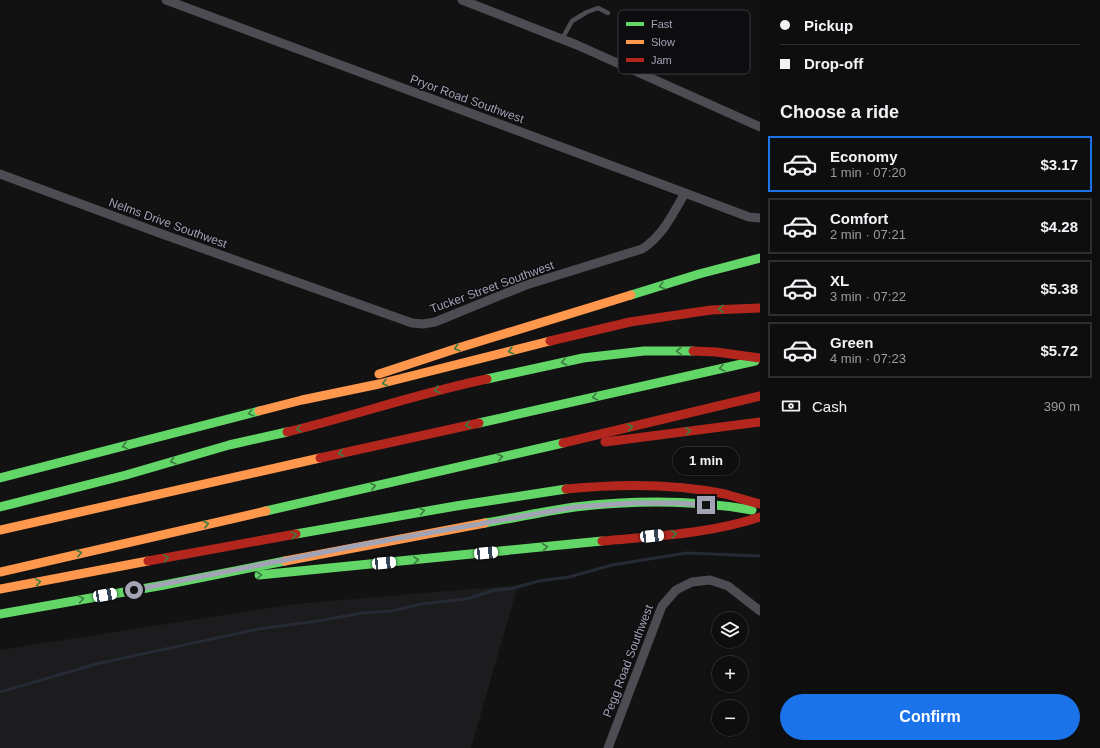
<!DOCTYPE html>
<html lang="en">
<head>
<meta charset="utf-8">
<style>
	:root { --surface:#0e0e0e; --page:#171717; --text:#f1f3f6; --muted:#9b9c9e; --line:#2e2e2e; --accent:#1a73e8 }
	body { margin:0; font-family:Helvetica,sans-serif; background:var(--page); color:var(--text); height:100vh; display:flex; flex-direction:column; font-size:15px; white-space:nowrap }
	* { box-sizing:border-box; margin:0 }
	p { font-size:13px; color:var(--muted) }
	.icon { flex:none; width:22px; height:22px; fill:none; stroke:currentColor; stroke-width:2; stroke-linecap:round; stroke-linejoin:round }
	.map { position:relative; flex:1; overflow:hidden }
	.sheet { display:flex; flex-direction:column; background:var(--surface); width:340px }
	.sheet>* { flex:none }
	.top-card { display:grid; align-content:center; height:88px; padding:0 20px; background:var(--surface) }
	.controls { position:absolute; left:712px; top:612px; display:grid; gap:8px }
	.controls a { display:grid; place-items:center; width:36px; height:36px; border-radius:50%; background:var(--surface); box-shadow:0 2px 6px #0003,0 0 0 1px var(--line); font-size:20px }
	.end { position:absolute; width:18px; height:18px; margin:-9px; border:5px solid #a2a3b5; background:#111; box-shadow:0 0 0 2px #111 }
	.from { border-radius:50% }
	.bubble { position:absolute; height:28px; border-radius:14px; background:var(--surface); box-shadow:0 2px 6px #0003,0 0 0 1px var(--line); font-size:13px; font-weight:700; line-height:28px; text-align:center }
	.car { position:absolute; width:12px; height:24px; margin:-12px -6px; border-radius:5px; box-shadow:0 0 3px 1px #0007; background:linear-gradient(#fff 24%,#345 0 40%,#fff 0 76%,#345 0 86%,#fff 0) }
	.top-card b { display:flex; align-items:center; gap:14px; height:38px; font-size:15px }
	.top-card b+b { border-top:1px solid var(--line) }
	.top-card i { width:10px; height:10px; background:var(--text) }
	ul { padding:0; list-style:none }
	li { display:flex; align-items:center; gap:12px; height:56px; margin:0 8px 6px; padding:0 12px; border:2px solid var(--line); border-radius:0px }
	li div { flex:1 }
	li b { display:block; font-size:15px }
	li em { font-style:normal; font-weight:700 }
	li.active { border-color:var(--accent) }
	li>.icon { width:36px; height:36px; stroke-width:1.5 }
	h2 { padding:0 20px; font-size:18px; line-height:48px }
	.pay { display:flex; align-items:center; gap:10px; height:44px; padding:0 20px; font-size:15px }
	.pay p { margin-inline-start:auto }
	.button { display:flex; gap:8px; margin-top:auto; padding:8px 20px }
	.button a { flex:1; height:46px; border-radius:24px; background:var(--accent); color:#fff; font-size:16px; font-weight:700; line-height:46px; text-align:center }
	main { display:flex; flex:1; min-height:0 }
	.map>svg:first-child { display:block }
	.built { fill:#1c1c1e }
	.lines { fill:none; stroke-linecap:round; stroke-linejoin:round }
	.stream { stroke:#252a34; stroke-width:3 }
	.lane { stroke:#4c4c52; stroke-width:4.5 }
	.street { stroke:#4c4c52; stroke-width:9 }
	.fast { stroke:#63d668; stroke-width:9 }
	.slow { stroke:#ff974d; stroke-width:9 }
	.jam { stroke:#b3261e; stroke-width:9 }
	.oneway { stroke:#3c7b40 }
	.route { stroke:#a2a3b5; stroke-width:5 }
	.labels { text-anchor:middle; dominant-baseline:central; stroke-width:3; stroke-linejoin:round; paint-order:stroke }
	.street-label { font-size:12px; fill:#a2a3b5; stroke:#0d0c0e }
	.key { fill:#0d0c0e; stroke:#3a3940; stroke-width:1 }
	.key-label { font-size:11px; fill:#a2a3b5 }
</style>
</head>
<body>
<main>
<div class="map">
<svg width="760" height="748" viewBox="0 0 760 748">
	<rect width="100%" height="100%" fill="#121212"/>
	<path class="built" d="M 518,585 L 471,748 L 0,748 L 0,650 L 295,604 Z"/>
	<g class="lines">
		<path class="stream" d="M 0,692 L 96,664 L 258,629 L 318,621 L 362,613 L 392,611 L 421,604 L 466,599 L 495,590 L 510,589 L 539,581 L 569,577 L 612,565 L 686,553 L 760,556"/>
		<path class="lane" d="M 562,39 L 572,21 L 587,12 L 598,8 L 608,13"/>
		<g class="street">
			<path d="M 166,0 L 677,190 L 749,217 L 760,218"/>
			<path d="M 462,0 L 577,45 L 760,127"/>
			<path d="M 0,174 L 162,234 L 412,323 L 423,324 L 435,322 L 526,285 L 642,249 C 663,236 673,213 685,193"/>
			<path d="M 608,748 L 662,606 L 676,590 L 692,582 L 710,580 L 728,586 L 760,611"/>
		</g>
		<g class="fast">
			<path d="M 631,295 L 699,274 L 760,258"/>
			<path d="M 487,379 L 583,358 L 644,351 L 693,351"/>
			<path d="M 479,423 L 755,361"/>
			<path d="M 0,478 L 259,411"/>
			<path d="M 0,507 L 126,475 L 229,445 L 287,432"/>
			<path d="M 266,511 L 563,443"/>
			<path d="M 485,523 C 515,518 545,511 575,507 C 633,500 695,500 752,510"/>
			<path d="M 296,534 L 456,506 L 566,489"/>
			<path d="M 259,575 L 602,541"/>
			<path d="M 0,614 L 164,585 L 285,561"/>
		</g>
		<g class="slow">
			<path d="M 379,374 L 458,348 L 631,295"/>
			<path d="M 259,411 L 302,400 L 379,384 L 550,341"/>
			<path d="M 0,530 L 320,458"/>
			<path d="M 285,561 L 485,523"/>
			<path d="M 0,572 L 266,511"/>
			<path d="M 0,589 L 148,561"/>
		</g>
		<g class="jam">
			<path d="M 550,341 L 630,322 L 711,310 L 760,308"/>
			<path d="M 693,351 L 716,352 L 760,358"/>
			<path d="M 287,432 C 354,416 419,393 487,379"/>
			<path d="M 605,442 L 760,422"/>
			<path d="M 563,443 L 760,396"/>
			<path d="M 320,458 L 479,423"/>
			<path d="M 566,489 C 618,484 673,483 725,494 C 736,497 748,501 760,504"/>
			<path d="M 602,541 C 655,536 709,534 760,517"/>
			<path d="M 148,561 L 296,534"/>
		</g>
	</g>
	<defs><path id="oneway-chevron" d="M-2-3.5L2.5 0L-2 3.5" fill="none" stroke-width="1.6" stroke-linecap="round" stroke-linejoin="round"/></defs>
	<g class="oneway">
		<use href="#oneway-chevron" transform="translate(662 286) rotate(163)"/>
		<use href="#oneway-chevron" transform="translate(721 309) rotate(176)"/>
		<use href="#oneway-chevron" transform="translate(457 348) rotate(162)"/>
		<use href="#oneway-chevron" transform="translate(511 351) rotate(165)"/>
		<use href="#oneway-chevron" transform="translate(679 351) rotate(179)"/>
		<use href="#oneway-chevron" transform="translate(564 362) rotate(168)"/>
		<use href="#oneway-chevron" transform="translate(722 368) rotate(167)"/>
		<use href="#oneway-chevron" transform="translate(385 383) rotate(166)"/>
		<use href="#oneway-chevron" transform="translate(437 390) rotate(163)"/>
		<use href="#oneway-chevron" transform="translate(595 397) rotate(167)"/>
		<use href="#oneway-chevron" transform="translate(251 413) rotate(165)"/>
		<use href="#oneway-chevron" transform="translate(468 425) rotate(167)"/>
		<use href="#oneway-chevron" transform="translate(630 427) rotate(-13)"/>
		<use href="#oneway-chevron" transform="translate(299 429) rotate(167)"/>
		<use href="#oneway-chevron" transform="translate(688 431) rotate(-7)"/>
		<use href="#oneway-chevron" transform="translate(125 446) rotate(165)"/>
		<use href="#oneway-chevron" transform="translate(341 453) rotate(167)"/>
		<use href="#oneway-chevron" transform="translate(500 457) rotate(-13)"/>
		<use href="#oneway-chevron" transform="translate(173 461) rotate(164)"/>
		<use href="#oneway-chevron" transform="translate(373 486) rotate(-13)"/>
		<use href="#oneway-chevron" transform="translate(422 511) rotate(-10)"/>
		<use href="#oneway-chevron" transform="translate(206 524) rotate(-13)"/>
		<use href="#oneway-chevron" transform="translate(674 534) rotate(-6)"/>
		<use href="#oneway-chevron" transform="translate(294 535) rotate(-10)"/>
		<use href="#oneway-chevron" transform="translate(545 547) rotate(-6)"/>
		<use href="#oneway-chevron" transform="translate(79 553) rotate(-13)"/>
		<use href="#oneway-chevron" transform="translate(166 558) rotate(-10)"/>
		<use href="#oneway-chevron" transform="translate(416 560) rotate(-5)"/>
		<use href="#oneway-chevron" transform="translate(259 575) rotate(-6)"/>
		<use href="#oneway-chevron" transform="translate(38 582) rotate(-10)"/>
		<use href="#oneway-chevron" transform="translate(81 599) rotate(-10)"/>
	</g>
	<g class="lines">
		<path class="route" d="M 134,590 L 355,546 L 575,507 L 633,503 L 678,503 L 706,505"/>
	</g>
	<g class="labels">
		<g class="street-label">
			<text transform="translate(467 99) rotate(20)">Pryor Road Southwest</text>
			<text transform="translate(168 223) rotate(20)">Nelms Drive Southwest</text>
			<text transform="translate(492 287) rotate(-20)">Tucker Street Southwest</text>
			<text transform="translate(628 661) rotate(-69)">Pegg Road Southwest</text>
		</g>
	</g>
	<rect x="618" y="10" width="132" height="64" rx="6" class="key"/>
	<rect x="626" y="22" width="18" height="4" fill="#63d668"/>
	<rect x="626" y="40" width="18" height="4" fill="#ff974d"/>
	<rect x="626" y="58" width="18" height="4" fill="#b3261e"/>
	<g class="key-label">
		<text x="651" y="28">Fast</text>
		<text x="651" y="46">Slow</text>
		<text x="651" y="64">Jam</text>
	</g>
</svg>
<div class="controls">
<a><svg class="icon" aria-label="layers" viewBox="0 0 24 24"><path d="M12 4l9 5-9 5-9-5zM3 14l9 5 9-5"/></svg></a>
<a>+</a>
<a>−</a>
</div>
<i class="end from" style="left:134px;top:590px"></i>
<i class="end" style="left:706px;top:505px"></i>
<div class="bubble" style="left:673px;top:447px;width:66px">1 min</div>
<i class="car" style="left:652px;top:536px;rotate:84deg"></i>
<i class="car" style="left:486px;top:553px;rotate:85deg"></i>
<i class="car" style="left:384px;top:563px;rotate:85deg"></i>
<i class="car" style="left:105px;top:595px;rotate:80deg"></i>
</div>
<section class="sheet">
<div class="top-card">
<b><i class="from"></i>Pickup</b>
<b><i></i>Drop-off</b>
</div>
<h2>Choose a ride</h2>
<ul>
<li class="active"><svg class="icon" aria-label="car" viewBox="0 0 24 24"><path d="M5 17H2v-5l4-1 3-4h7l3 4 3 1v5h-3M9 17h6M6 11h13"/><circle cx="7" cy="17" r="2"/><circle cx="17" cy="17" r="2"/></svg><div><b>Economy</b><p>1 min · 07:20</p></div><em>$3.17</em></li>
<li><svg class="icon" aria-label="car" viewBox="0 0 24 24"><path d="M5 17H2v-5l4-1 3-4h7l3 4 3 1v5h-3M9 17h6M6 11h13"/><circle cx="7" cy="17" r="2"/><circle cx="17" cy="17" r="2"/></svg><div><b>Comfort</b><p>2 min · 07:21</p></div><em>$4.28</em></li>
<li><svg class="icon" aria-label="car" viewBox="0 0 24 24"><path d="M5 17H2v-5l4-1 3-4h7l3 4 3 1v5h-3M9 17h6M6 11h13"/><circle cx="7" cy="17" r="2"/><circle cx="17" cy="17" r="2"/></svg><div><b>XL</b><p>3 min · 07:22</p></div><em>$5.38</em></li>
<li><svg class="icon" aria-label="car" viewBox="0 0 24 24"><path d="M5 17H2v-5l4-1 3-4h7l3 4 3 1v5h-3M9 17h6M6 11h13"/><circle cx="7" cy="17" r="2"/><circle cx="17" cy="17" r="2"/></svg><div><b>Green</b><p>4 min · 07:23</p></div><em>$5.72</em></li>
</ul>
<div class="pay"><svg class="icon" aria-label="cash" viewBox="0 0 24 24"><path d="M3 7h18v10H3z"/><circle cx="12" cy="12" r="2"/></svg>Cash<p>390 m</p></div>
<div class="button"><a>Confirm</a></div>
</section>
</main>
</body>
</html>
